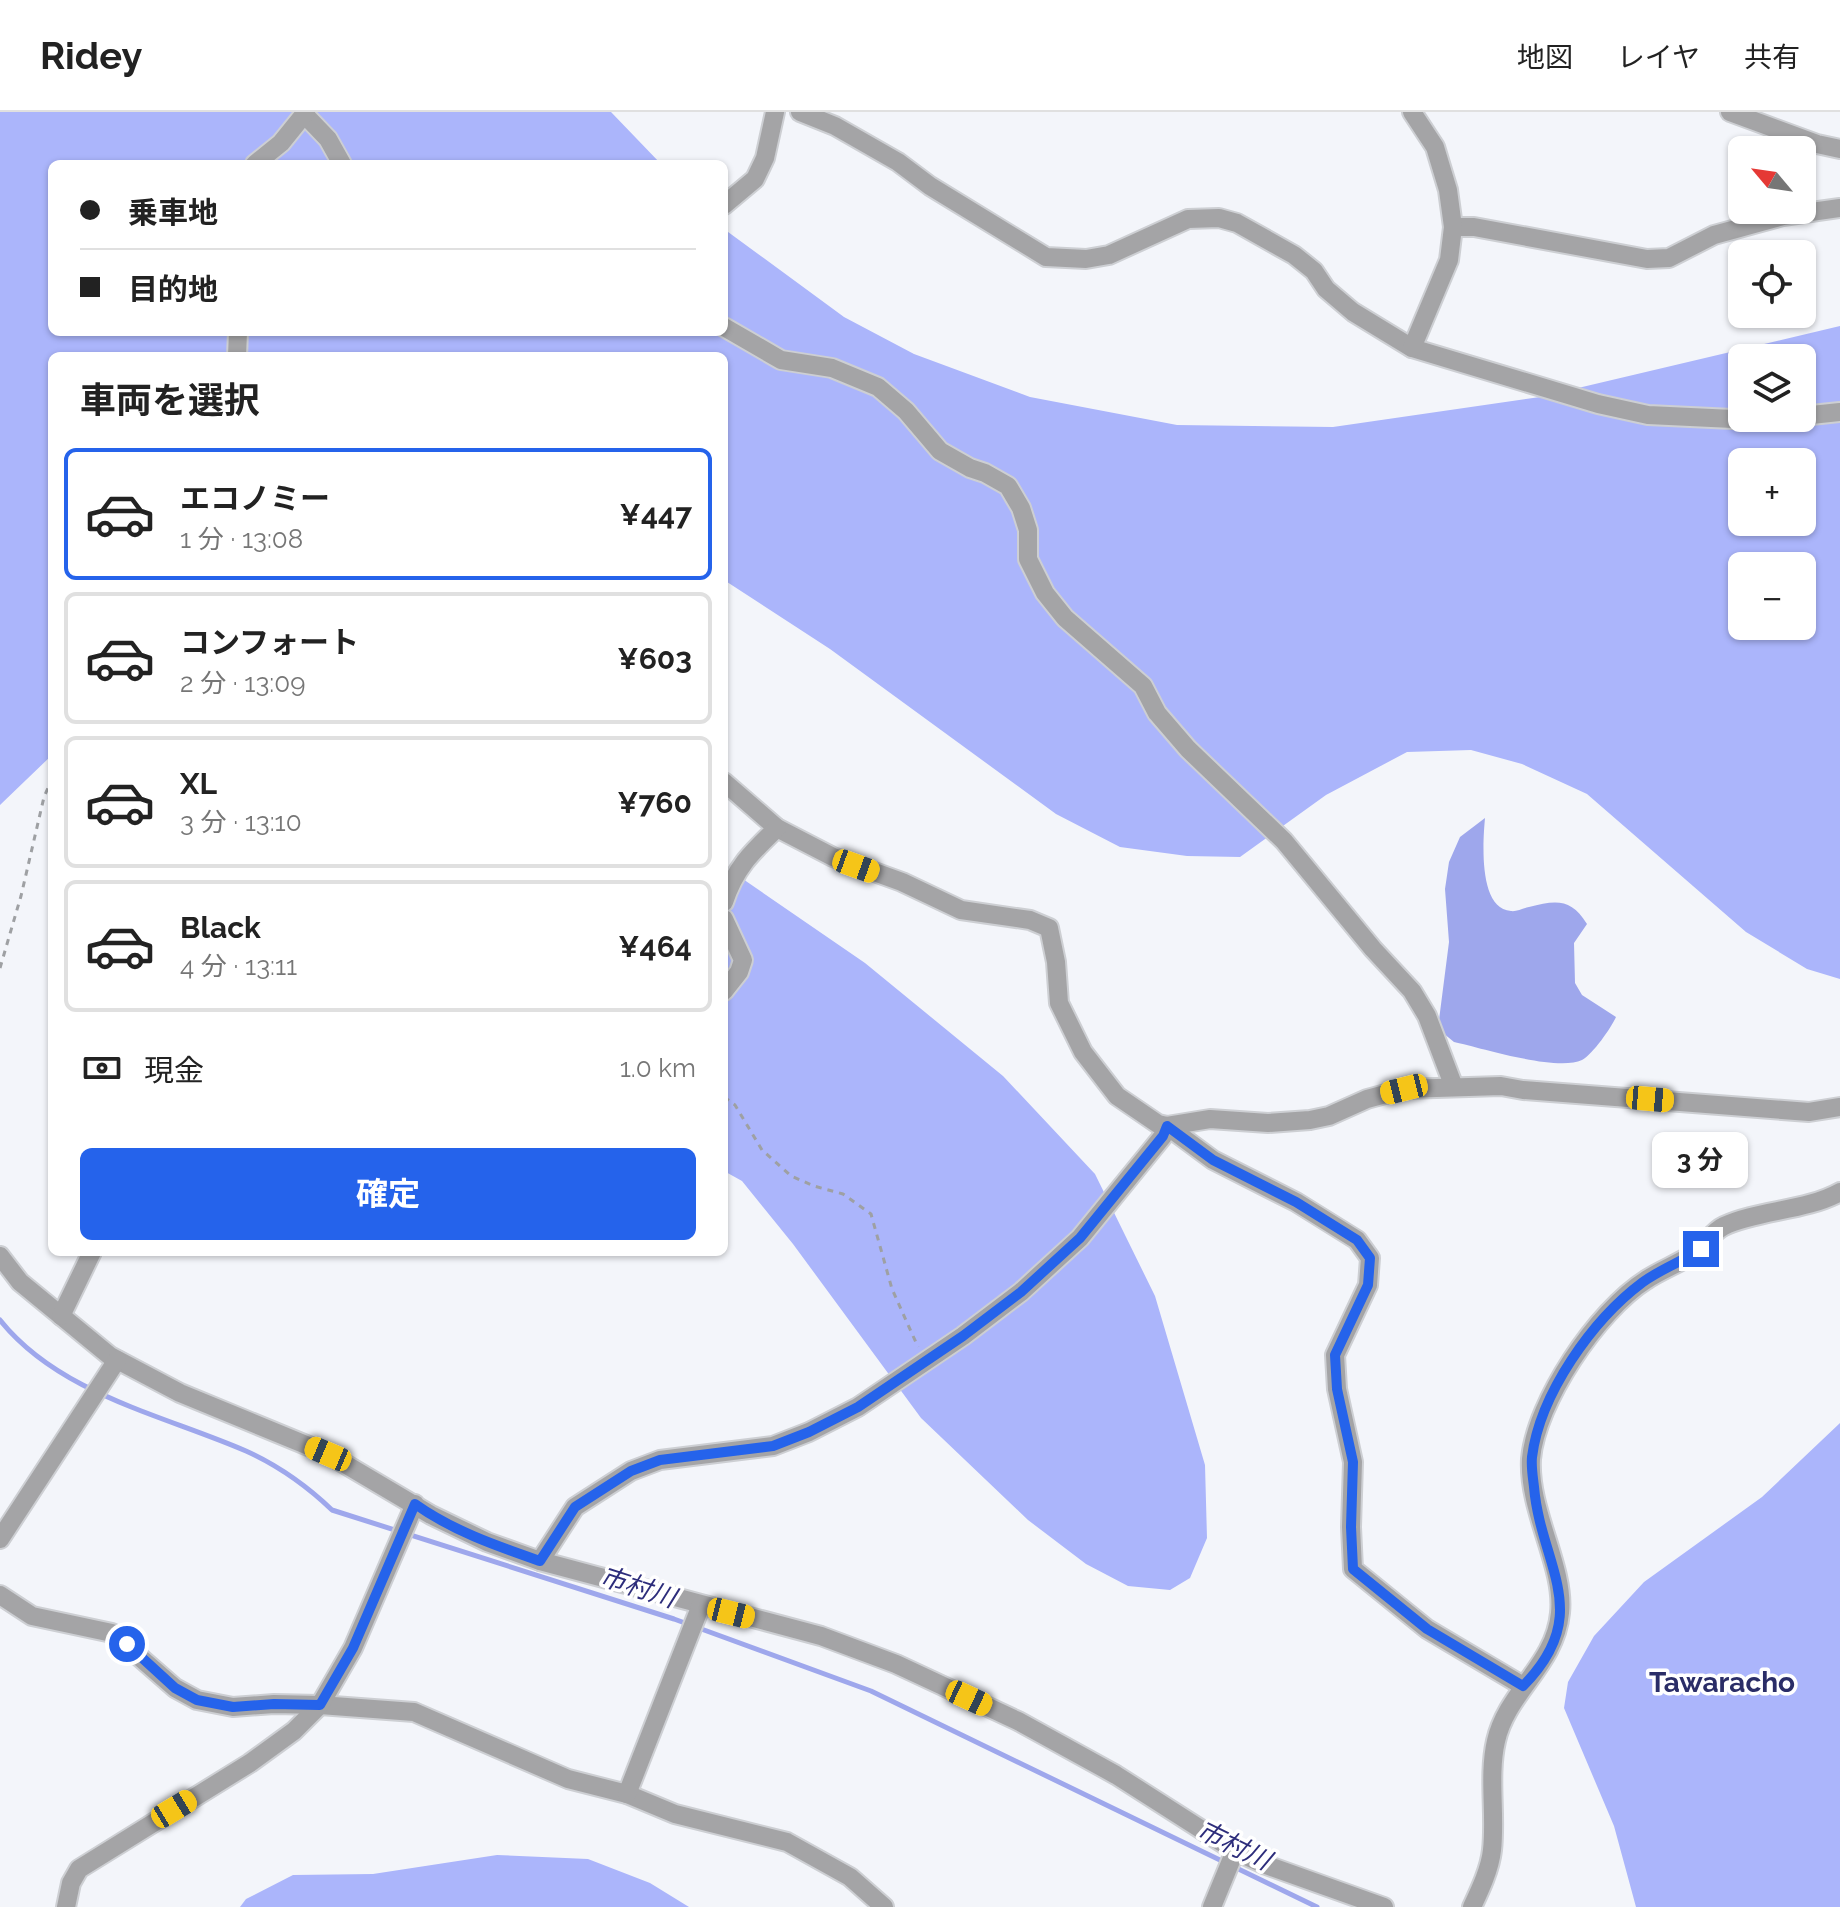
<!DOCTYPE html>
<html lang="ja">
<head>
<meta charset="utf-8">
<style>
	:root { --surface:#fff; --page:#f2f2f2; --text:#222; --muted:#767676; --line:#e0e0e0; --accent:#2563eb }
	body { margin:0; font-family:Raleway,"Noto Sans JP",sans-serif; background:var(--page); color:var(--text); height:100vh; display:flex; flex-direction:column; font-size:30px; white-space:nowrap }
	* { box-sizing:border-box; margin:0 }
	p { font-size:26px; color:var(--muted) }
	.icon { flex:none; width:44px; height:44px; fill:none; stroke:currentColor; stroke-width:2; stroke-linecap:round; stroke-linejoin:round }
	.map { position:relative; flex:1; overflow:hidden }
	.side { position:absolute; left:48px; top:240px; width:680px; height:904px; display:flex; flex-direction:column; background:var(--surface); border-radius:12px; box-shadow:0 2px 6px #0004 }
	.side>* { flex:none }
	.hud { position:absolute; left:48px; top:48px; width:680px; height:176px; border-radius:12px; box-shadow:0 2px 6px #0004; display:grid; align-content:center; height:176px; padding:0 32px; background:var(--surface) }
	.needle { width:52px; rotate:299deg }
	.buttons { position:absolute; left:1728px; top:24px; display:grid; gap:16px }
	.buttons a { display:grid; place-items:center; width:88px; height:88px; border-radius:12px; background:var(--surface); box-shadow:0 2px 6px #0004; font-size:40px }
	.end { position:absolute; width:36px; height:36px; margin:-18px; border:10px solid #2563eb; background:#fff; box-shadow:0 0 0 4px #fff }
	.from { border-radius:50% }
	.bubble { position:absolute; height:56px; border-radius:12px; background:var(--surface); box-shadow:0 2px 6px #0004; font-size:26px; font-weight:700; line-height:56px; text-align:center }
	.car { position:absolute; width:24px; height:48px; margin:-24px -12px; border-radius:10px; box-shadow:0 0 6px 2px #0007; background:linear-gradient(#f5c518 24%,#345 0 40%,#f5c518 0 76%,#345 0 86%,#f5c518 0) }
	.hud b { display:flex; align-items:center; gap:28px; height:76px; font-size:30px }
	.hud b+b { border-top:2px solid var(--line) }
	.hud i { width:20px; height:20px; background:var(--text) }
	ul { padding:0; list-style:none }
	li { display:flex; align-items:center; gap:24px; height:132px; margin:0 16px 12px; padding:0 16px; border:4px solid var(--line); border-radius:12px }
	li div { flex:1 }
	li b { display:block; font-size:30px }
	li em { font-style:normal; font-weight:700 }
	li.selected { border-color:var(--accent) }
	li>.icon { width:72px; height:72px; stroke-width:1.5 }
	h2 { padding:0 32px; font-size:36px; line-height:96px }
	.pay { display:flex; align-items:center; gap:20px; height:88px; padding:0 32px; font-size:30px }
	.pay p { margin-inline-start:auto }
	.button { display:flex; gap:16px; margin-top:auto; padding:16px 32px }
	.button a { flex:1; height:92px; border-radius:12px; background:var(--accent); color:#fff; font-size:32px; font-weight:700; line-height:92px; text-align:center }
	header { display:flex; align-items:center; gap:48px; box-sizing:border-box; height:112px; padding:0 40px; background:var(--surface); border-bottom:2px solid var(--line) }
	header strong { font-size:38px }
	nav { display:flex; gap:44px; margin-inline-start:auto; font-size:28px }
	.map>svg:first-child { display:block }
	.forest { fill:#abb5fb; fill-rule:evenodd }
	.water { fill:#9ea7ec }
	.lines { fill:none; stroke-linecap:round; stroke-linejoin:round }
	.stream { stroke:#9ea7ec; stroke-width:5 }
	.minor-casing { stroke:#cdcfd3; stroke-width:22 }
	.path { stroke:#9ea0a3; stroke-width:3; stroke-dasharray:6 6; stroke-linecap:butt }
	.minor { stroke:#a4a4a6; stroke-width:18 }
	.route { stroke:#2563eb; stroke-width:10 }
	.labels { text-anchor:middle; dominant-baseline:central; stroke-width:7; stroke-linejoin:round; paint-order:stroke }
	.water-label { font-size:26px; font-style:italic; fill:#2d2d7b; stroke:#fff }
	.quarter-label { font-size:28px; font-weight:bold; fill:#2a2d67; stroke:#fff }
</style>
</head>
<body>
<header>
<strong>Ridey</strong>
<nav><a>地図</a><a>レイヤ</a><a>共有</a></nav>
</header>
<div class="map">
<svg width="1840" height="1795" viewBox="0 0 1840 1795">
	<rect width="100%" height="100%" fill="#f3f5fa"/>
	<g class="forest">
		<path d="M 0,0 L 611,0 L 661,52 L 52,52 L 52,220 L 724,220 L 724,117 L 844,205 L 914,242 L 1030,285 L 1177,313 L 1333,315 L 1540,285 L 1840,214 L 1840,867 L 1807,857 L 1746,820 L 1587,682 L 1522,652 L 1471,638 L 1407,640 L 1326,683 L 1240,745 L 1187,744 L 1120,735 L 1056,702 L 830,537 L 724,468 L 724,244 L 52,244 L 52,643 L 0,693 ZM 1742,246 L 1802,246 L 1802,306 L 1742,306 ZM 1742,350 L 1802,350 L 1802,410 L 1742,410 ZM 1742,454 L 1802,454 L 1802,514 L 1742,514 Z"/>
		<path d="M 724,754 L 865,851 L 1003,964 L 1095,1062 L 1155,1184 L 1205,1353 L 1207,1426 L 1190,1466 L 1170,1478 L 1128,1474 L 1086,1452 L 1028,1408 L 921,1306 L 793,1132 L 742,1069 L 724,1059 Z"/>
		<path d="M 1840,1311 L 1840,1795 L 1636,1795 L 1614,1714 L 1564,1596 L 1568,1570 L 1594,1524 L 1644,1470 L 1762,1385 Z"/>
		<path d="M 497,1743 L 588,1747 L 650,1771 L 689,1795 L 240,1795 L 246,1787 L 293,1763 L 373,1762 Z"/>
	</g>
	<path class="water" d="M 1485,706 C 1483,729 1478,797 1511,799 C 1516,800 1524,796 1529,795 C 1556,788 1571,786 1587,812 L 1574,831 L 1575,871 L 1582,883 L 1616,905 C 1611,916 1593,942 1582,948 C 1557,960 1482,936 1454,930 L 1443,921 L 1439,908 L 1449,830 L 1445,777 L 1449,750 L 1460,725 Z"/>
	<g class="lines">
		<path class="stream" d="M 0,1208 C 59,1282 163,1303 246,1339 C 277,1353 308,1375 332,1398 L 674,1507 L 871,1579 L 1317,1795"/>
		<g class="minor-casing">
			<g id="minor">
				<path d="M 800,0 L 835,14 L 898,50 L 930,74 L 1046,145 L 1086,147 L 1109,143 L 1188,107 L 1219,106 L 1237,111 L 1294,143 L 1314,159 L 1326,177 L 1353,200 L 1412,236 L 1598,292 L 1648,303 L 1754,308 L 1774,306"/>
				<path d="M 1730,0 L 1817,32 L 1840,37"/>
				<path d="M 305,3 L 328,27 L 342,52"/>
				<path d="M 255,52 L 281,31 L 306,0"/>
				<path d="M 724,93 L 755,67 L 765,46 L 775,0"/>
				<path d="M 1453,115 L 1474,115 L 1647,147 L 1669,146 L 1714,123 L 1783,104 L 1840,96"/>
				<path d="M 724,215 L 781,248 L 832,256 L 878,275 L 906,299 L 940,339 L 970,356 L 985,361 L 1008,374 L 1021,396 L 1028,418 L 1028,447 L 1045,481 L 1065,506 L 1143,574 L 1157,601 L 1188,637 L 1284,729 L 1373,837 L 1412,879 L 1427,904 L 1454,975"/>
				<path d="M 1412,236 L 1449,148 L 1453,115 L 1448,78 L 1435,35 L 1412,0"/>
				<path d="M 237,244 L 238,220"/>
				<path d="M 1802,304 L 1840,300"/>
				<path d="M 724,670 L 777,716 L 833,745 L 902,770 L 961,798 L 1030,808 L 1049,816 L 1056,850 L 1059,891 L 1083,940 L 1117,984 L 1158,1012 L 1167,1014 L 1213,1048 L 1296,1090 L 1357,1128 L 1370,1146 L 1368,1173 L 1335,1243 L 1337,1277 L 1353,1350 L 1351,1415 L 1353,1457 L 1427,1517 L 1523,1574"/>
				<path d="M 724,790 C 735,756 751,741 777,716"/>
				<path d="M 724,807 L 743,848 L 739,860 L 724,879"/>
				<path d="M 1167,1014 L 1210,1007 L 1268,1011 L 1310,1008 L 1329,1004 L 1367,987 L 1404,977 L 1501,974 L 1523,978 L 1809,1000 L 1840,995"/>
				<path d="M 0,1144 L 20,1170 L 110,1244 L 180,1281 L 328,1342 L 431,1403 L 487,1430 L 540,1449 L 821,1524 L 896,1552 L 1018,1609 L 1116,1663 L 1235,1739 L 1266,1753 L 1384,1795"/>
				<path d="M 61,1204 L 92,1140"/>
				<path d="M 0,1427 L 117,1248"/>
				<path d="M 540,1449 L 575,1395 L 631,1359 L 660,1348 L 773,1334 L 809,1320 L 858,1295 L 963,1224 L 1021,1180 L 1080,1126 L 1163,1024 L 1167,1014"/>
				<path d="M 0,1483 L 32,1504 L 112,1521 L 175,1576 L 197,1588 L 233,1595 L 274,1592 L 320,1593 L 414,1600 L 568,1667 L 627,1682 L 675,1702 L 787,1730 L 850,1765 L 884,1795"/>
				<path d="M 627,1682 L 701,1493"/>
				<path d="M 66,1795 L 71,1771 L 79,1757 L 250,1651 L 294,1619 L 320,1593 L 353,1536 L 415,1392"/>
				<path d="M 1212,1795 L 1235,1739"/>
				<path d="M 1472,1795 C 1480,1778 1490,1757 1492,1738 C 1496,1703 1488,1664 1496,1629 C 1507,1580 1555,1553 1560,1501 C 1565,1455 1528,1399 1531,1347 C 1536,1290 1597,1199 1646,1168 C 1661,1158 1678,1152 1693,1142 C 1706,1134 1711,1120 1724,1114 C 1758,1098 1806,1099 1840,1080"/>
			</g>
		</g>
		<g class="path">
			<path d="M 0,856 L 21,784 L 44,685 L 52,667"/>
			<path d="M 724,985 L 735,993 L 762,1038 L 791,1064 L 814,1074 L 843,1082 L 871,1102 L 892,1177 L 918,1235"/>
		</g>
		<use href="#minor" class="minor"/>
	</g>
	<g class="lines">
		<path class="route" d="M 127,1532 L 175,1576 L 197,1588 L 233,1595 L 274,1592 L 320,1593 L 353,1536 L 415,1392 C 453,1419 497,1434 540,1449 L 575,1395 L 631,1359 L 660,1348 L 773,1334 L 809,1320 L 858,1295 L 963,1224 L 1021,1180 L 1080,1126 L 1163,1024 L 1167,1014 L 1213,1048 L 1296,1090 L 1357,1128 L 1370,1146 L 1368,1173 L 1335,1243 L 1337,1277 L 1353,1350 L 1351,1415 L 1353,1457 L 1427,1517 L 1523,1574 C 1595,1501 1541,1455 1534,1375 C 1533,1366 1531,1355 1532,1345 C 1540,1282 1592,1208 1643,1170 C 1661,1157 1683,1149 1701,1137"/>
	</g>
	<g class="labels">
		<g class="water-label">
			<text transform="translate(638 1475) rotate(18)">市村川</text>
			<text transform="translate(1234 1733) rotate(26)">市村川</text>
		</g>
		<g class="quarter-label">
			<text x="1722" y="1570">Tawaracho</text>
		</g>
	</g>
</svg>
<div class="buttons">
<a><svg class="needle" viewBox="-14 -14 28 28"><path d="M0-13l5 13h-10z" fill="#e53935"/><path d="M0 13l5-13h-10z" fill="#767676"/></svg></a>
<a><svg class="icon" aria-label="locate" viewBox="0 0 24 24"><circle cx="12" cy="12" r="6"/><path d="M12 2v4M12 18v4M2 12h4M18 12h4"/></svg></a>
<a><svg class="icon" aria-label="layers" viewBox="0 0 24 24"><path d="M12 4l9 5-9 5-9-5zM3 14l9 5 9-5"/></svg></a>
<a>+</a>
<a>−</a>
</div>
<i class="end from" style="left:127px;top:1532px"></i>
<i class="end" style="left:1701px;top:1137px"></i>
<div class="bubble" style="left:1652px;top:1020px;width:96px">3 分</div>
<i class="car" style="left:856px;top:754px;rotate:110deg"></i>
<i class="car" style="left:1404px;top:977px;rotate:256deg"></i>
<i class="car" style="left:1650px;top:987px;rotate:95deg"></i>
<i class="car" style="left:328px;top:1342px;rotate:293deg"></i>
<i class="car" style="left:731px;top:1501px;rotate:104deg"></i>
<i class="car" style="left:969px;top:1586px;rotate:115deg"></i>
<i class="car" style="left:174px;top:1697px;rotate:59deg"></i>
<div class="hud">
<b><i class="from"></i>乗車地</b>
<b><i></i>目的地</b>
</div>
<section class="side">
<h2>車両を選択</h2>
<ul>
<li class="selected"><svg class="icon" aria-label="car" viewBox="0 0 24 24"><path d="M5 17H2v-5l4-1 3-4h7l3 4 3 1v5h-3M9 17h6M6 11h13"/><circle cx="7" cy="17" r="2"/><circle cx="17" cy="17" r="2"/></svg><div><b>エコノミー</b><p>1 分 · 13:08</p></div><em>¥447</em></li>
<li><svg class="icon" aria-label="car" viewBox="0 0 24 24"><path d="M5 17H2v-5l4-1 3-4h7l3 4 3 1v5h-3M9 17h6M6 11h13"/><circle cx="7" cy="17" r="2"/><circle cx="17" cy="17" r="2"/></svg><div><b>コンフォート</b><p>2 分 · 13:09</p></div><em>¥603</em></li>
<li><svg class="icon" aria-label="car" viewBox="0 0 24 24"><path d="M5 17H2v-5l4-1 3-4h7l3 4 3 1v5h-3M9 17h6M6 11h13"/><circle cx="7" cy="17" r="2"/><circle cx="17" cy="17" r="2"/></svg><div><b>XL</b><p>3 分 · 13:10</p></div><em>¥760</em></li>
<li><svg class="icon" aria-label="car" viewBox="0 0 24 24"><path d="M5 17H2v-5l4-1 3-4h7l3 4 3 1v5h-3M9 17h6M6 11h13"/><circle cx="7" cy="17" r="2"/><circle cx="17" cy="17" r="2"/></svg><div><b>Black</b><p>4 分 · 13:11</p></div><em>¥464</em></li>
</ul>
<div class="pay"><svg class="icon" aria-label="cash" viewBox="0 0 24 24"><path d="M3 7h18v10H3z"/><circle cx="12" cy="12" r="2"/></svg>現金<p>1.0 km</p></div>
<div class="button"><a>確定</a></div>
</section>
</div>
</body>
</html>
